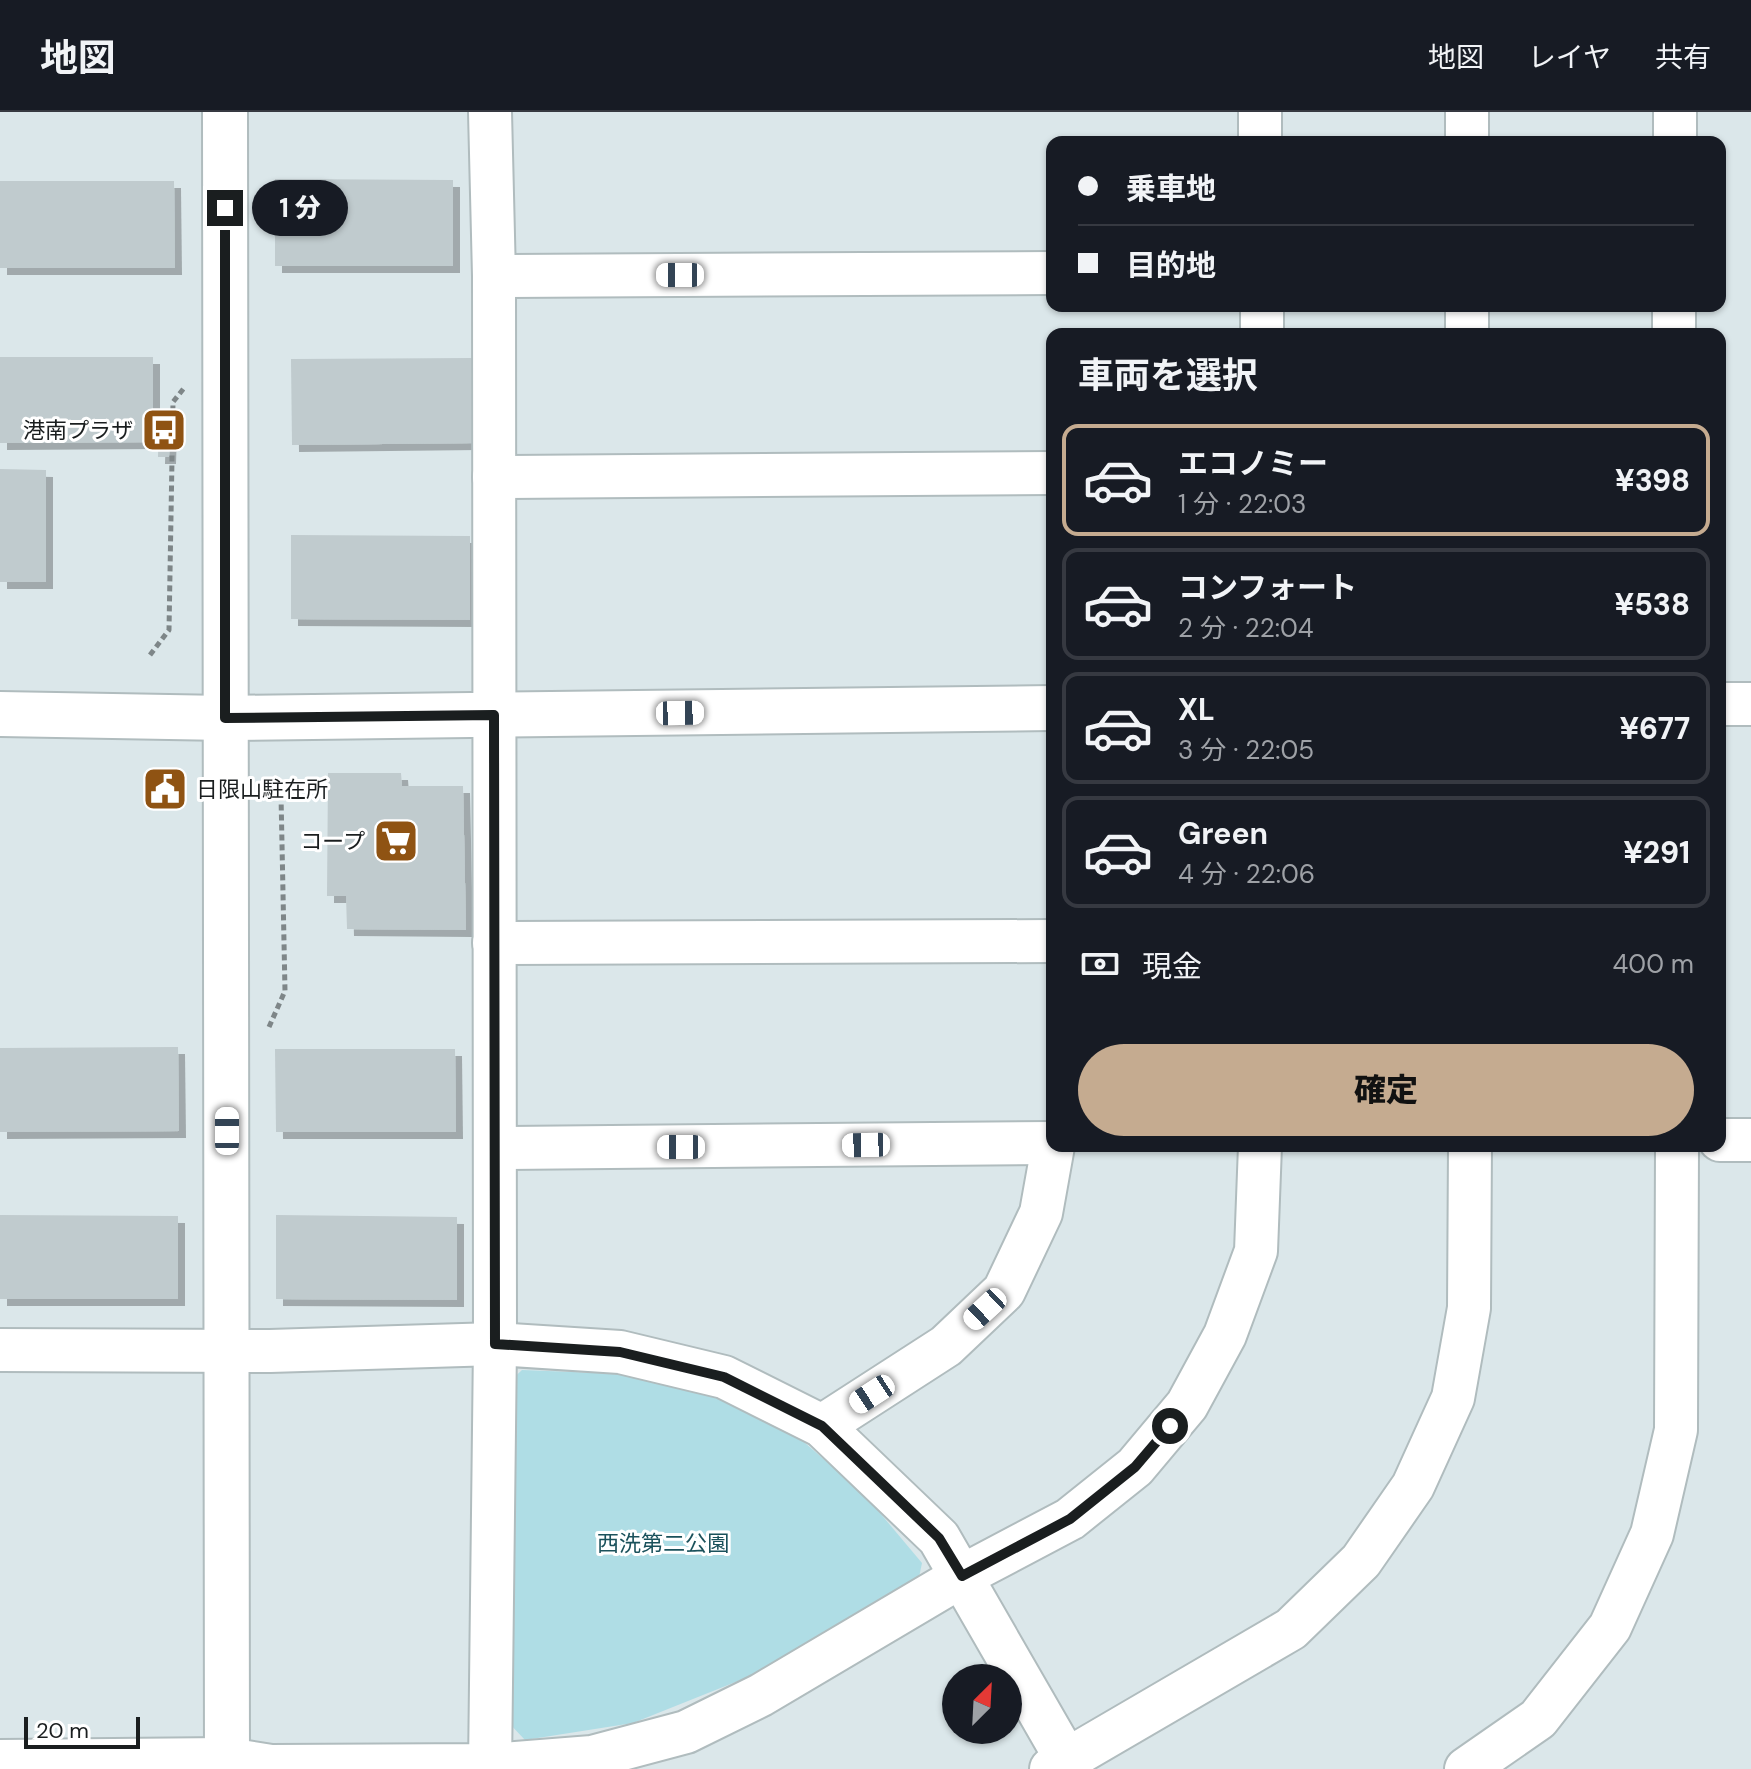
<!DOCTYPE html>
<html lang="ja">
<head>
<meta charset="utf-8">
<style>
	:root { --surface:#171b24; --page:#242831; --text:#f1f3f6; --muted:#9ea1a6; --line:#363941; --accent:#c5ab90 }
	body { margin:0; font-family:"DM Sans","Noto Sans JP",sans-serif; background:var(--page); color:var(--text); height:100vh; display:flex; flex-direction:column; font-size:30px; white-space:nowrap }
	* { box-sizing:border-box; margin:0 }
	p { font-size:26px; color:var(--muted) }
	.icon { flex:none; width:44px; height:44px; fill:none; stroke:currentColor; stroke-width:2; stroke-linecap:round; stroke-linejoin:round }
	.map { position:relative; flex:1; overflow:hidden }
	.drawer { position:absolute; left:1046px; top:216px; width:680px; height:824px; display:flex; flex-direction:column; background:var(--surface); border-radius:16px; box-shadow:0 2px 6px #0004 }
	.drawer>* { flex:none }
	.hud { position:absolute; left:1046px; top:24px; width:680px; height:176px; border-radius:16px; box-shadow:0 2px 6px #0004; display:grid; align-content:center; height:176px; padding:0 32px; background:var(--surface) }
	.needle { width:52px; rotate:24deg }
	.tools { position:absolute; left:942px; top:1552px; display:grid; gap:16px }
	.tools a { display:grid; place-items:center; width:80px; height:80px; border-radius:50%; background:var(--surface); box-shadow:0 2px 6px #0004; font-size:40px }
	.scale { position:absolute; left:24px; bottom:20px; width:116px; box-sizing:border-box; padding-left:8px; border:4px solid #1a1e1f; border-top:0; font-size:22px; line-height:28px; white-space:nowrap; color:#1a1e1f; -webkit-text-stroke:6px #fff; paint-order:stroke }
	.end { position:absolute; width:36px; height:36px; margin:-18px; border:10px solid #1a1e1f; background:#fff; box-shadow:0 0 0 4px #fff }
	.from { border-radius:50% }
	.bubble { position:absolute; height:56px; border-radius:28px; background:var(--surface); box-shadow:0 2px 6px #0004; font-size:26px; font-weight:800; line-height:56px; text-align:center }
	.car { position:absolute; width:24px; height:48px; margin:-24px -12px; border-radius:10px; box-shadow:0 0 6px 2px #0007; background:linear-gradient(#fff 24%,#345 0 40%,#fff 0 76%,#345 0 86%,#fff 0) }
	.hud b { display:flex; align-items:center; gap:28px; height:76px; font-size:30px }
	.hud b+b { border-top:2px solid var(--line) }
	.hud i { width:20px; height:20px; background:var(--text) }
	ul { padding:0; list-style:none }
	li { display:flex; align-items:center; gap:24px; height:112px; margin:0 16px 12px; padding:0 16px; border:4px solid var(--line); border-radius:16px }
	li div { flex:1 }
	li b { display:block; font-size:30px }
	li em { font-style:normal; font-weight:800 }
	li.selected { border-color:var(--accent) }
	li>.icon { width:72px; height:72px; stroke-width:1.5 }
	h2 { padding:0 32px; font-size:36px; line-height:96px }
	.pay { display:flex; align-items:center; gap:20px; height:88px; padding:0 32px; font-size:30px }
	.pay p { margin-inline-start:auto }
	.button { display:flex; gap:16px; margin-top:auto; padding:16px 32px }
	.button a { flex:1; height:92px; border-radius:48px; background:var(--accent); color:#111; font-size:32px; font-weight:800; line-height:92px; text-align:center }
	header { display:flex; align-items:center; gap:48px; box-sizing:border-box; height:112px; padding:0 40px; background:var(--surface); border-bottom:2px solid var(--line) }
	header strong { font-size:38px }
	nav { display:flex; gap:44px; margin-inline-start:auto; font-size:28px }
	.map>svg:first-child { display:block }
	.green { fill:#afdde5 }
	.building { fill:#c0cbce; filter:url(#shadow) }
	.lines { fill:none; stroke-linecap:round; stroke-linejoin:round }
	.street-casing { stroke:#b0bcbe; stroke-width:46 }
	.secondary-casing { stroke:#b0bcbe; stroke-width:48 }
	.path { stroke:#7e8688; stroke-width:5; stroke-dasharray:6 4; stroke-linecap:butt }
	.street { stroke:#fff; stroke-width:42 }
	.secondary { stroke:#fff; stroke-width:44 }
	.route { stroke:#1a1e1f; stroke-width:10 }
	.labels { text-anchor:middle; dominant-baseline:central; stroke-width:6; stroke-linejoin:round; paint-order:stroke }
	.poi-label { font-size:22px; fill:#1a1e1f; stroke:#fff; text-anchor:end }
	.park-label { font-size:22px; fill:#1a515b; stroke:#fff }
</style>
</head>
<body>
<header>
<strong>地図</strong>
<nav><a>地図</a><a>レイヤ</a><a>共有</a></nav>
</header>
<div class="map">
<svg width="1751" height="1657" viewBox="0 0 1751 1657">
	<defs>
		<filter id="shadow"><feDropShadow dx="7" dy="7" stdDeviation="0" flood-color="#0004"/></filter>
	</defs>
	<rect width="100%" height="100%" fill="#dbe7ea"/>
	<path class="green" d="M 522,1258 L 623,1262 L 720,1285 L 797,1324 L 864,1382 L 922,1451 L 918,1470 L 748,1565 L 633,1611 L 525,1628 L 508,1610 L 505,1274 Z"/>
	<g class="building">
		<path d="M 275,67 L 453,68 L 453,154 L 275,154 Z"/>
		<path d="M 0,69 L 174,69 L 175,156 L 0,156 Z"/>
		<path d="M 0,245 L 153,245 L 153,330 L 0,331 Z"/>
		<path d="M 472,246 L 473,331 L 292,333 L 291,247 Z"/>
		<path d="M 159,311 L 170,312 L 169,345 L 158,345 Z"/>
		<path d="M 0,357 L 46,358 L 46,470 L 0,470 Z"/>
		<path d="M 291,423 L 470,424 L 470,508 L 291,507 Z"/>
		<path d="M 328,661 L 401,661 L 402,674 L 463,674 L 466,818 L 347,817 L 346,784 L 327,784 Z"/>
		<path d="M 178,935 L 179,1019 L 0,1020 L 0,936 Z"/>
		<path d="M 275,937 L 455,937 L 456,1020 L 276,1020 Z"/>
		<path d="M 0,1103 L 178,1104 L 178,1187 L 0,1187 Z"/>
		<path d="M 276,1103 L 457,1105 L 457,1188 L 276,1187 Z"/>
	</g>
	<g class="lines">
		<g class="street-casing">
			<g id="street">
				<path d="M 1260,0 L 1260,30"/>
				<path d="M 1467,30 L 1467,0"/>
				<path d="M 1675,30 L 1675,0"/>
				<path d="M 494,164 L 1052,161"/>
				<path d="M 1262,194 L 1262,222"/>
				<path d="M 1467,222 L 1467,194"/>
				<path d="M 1674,222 L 1674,194"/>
				<path d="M 494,365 L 1052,361"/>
				<path d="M 1720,592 L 1751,592"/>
				<path d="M 494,831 L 1052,829"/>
				<path d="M 1720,1028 L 1751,1028"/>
				<path d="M 495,1036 L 1052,1031"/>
				<path d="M 0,1238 L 270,1239 L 495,1232 L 620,1240 L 724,1265 L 822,1314 L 939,1426 L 1072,1657"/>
				<path d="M 822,1314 L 946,1234 L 1004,1179 L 1041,1101 L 1053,1034"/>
				<path d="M 0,1649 L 227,1647 L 271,1654 L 489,1653 L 592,1645 L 686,1620 L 761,1583 L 962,1464 L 1070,1407 L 1135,1355 L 1187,1293 L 1225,1223 L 1256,1139 L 1260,1034"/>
				<path d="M 490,1657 L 495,1232 L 494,164 L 490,0"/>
				<path d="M 1051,1657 L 1291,1517 L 1361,1449 L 1413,1374 L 1453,1286 L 1469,1196 L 1470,1034"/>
				<path d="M 1466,1657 L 1538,1607 L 1610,1515 L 1652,1422 L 1676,1318 L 1677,1034"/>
			</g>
		</g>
		<g class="secondary-casing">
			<g id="secondary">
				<path d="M 225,0 L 227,1657"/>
				<path d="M 0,602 L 225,606 L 1052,596"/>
			</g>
		</g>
		<g class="path">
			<path d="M 150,543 L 169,518 L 173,290 L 184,276"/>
			<path d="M 269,915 L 285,879 L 281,683"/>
		</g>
		<use href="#street" class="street"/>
		<use href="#secondary" class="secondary"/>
	</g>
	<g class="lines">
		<path class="route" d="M 225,96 L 225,606 L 494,603 L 495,1232 L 620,1240 L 724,1265 L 822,1314 L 939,1426 L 962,1464 L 1070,1407 L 1135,1355 L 1170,1314"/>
	</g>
	<defs>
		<g id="bus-square" transform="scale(2.3)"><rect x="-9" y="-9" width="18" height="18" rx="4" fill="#8f5313" stroke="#fff"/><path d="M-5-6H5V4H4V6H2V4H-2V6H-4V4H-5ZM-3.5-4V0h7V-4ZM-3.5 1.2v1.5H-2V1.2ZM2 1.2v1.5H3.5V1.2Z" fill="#fff"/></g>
		<g id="civic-square" transform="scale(2.3)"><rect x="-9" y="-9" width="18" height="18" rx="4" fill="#8f5313" stroke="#fff"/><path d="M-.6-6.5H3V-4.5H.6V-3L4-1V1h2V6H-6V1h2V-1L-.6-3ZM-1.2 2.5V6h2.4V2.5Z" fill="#fff"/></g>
		<g id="supermarket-square" transform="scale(2.3)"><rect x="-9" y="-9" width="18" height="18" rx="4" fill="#8f5313" stroke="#fff"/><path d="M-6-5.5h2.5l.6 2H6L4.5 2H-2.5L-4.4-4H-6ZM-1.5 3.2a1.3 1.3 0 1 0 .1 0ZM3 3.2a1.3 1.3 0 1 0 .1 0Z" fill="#fff"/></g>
	</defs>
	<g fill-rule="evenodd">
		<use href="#bus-square" x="164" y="318"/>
		<use href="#civic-square" x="165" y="677"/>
		<use href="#supermarket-square" x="396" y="729"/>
	</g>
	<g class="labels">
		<g class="poi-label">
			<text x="133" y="318">港南プラザ</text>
			<text x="196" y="677" text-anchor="start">日限山駐在所</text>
			<text x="365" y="729">コープ</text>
		</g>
		<g class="park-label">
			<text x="663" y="1431">西洗第二公園</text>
		</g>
	</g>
</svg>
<div class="tools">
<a><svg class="needle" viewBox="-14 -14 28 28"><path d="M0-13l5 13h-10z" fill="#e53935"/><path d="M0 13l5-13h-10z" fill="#9ea1a6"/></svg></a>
</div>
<div class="scale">20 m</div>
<i class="end from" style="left:1170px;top:1314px"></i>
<i class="end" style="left:225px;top:96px"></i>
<div class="bubble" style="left:252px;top:68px;width:96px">1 分</div>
<i class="car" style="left:680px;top:163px;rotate:270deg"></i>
<i class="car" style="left:680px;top:601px;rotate:89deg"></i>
<i class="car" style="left:227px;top:1019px;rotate:0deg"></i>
<i class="car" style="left:866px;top:1033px;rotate:269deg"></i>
<i class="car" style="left:681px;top:1035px;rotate:270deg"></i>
<i class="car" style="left:985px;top:1197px;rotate:227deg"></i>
<i class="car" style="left:872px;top:1282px;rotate:237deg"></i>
<div class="hud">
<b><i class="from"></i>乗車地</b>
<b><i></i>目的地</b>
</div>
<section class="drawer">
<h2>車両を選択</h2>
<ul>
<li class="selected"><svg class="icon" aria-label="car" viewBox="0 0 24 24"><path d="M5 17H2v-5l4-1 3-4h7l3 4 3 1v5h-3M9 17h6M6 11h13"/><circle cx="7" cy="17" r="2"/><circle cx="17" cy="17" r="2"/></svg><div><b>エコノミー</b><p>1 分 · 22:03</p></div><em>¥398</em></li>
<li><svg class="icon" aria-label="car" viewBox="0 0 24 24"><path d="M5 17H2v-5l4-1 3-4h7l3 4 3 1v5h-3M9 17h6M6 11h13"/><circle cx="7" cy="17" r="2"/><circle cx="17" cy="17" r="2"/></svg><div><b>コンフォート</b><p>2 分 · 22:04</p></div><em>¥538</em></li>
<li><svg class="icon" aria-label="car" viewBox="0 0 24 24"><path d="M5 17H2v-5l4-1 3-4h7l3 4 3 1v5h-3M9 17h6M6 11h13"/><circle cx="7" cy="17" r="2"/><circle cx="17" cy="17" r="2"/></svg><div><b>XL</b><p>3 分 · 22:05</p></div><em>¥677</em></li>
<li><svg class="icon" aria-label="car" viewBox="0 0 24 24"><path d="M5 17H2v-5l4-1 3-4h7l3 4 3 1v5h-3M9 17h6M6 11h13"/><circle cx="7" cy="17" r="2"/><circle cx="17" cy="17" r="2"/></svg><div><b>Green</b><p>4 分 · 22:06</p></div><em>¥291</em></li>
</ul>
<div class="pay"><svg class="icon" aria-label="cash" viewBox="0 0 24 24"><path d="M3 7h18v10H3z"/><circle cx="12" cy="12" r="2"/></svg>現金<p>400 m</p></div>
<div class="button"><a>確定</a></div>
</section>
</div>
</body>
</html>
